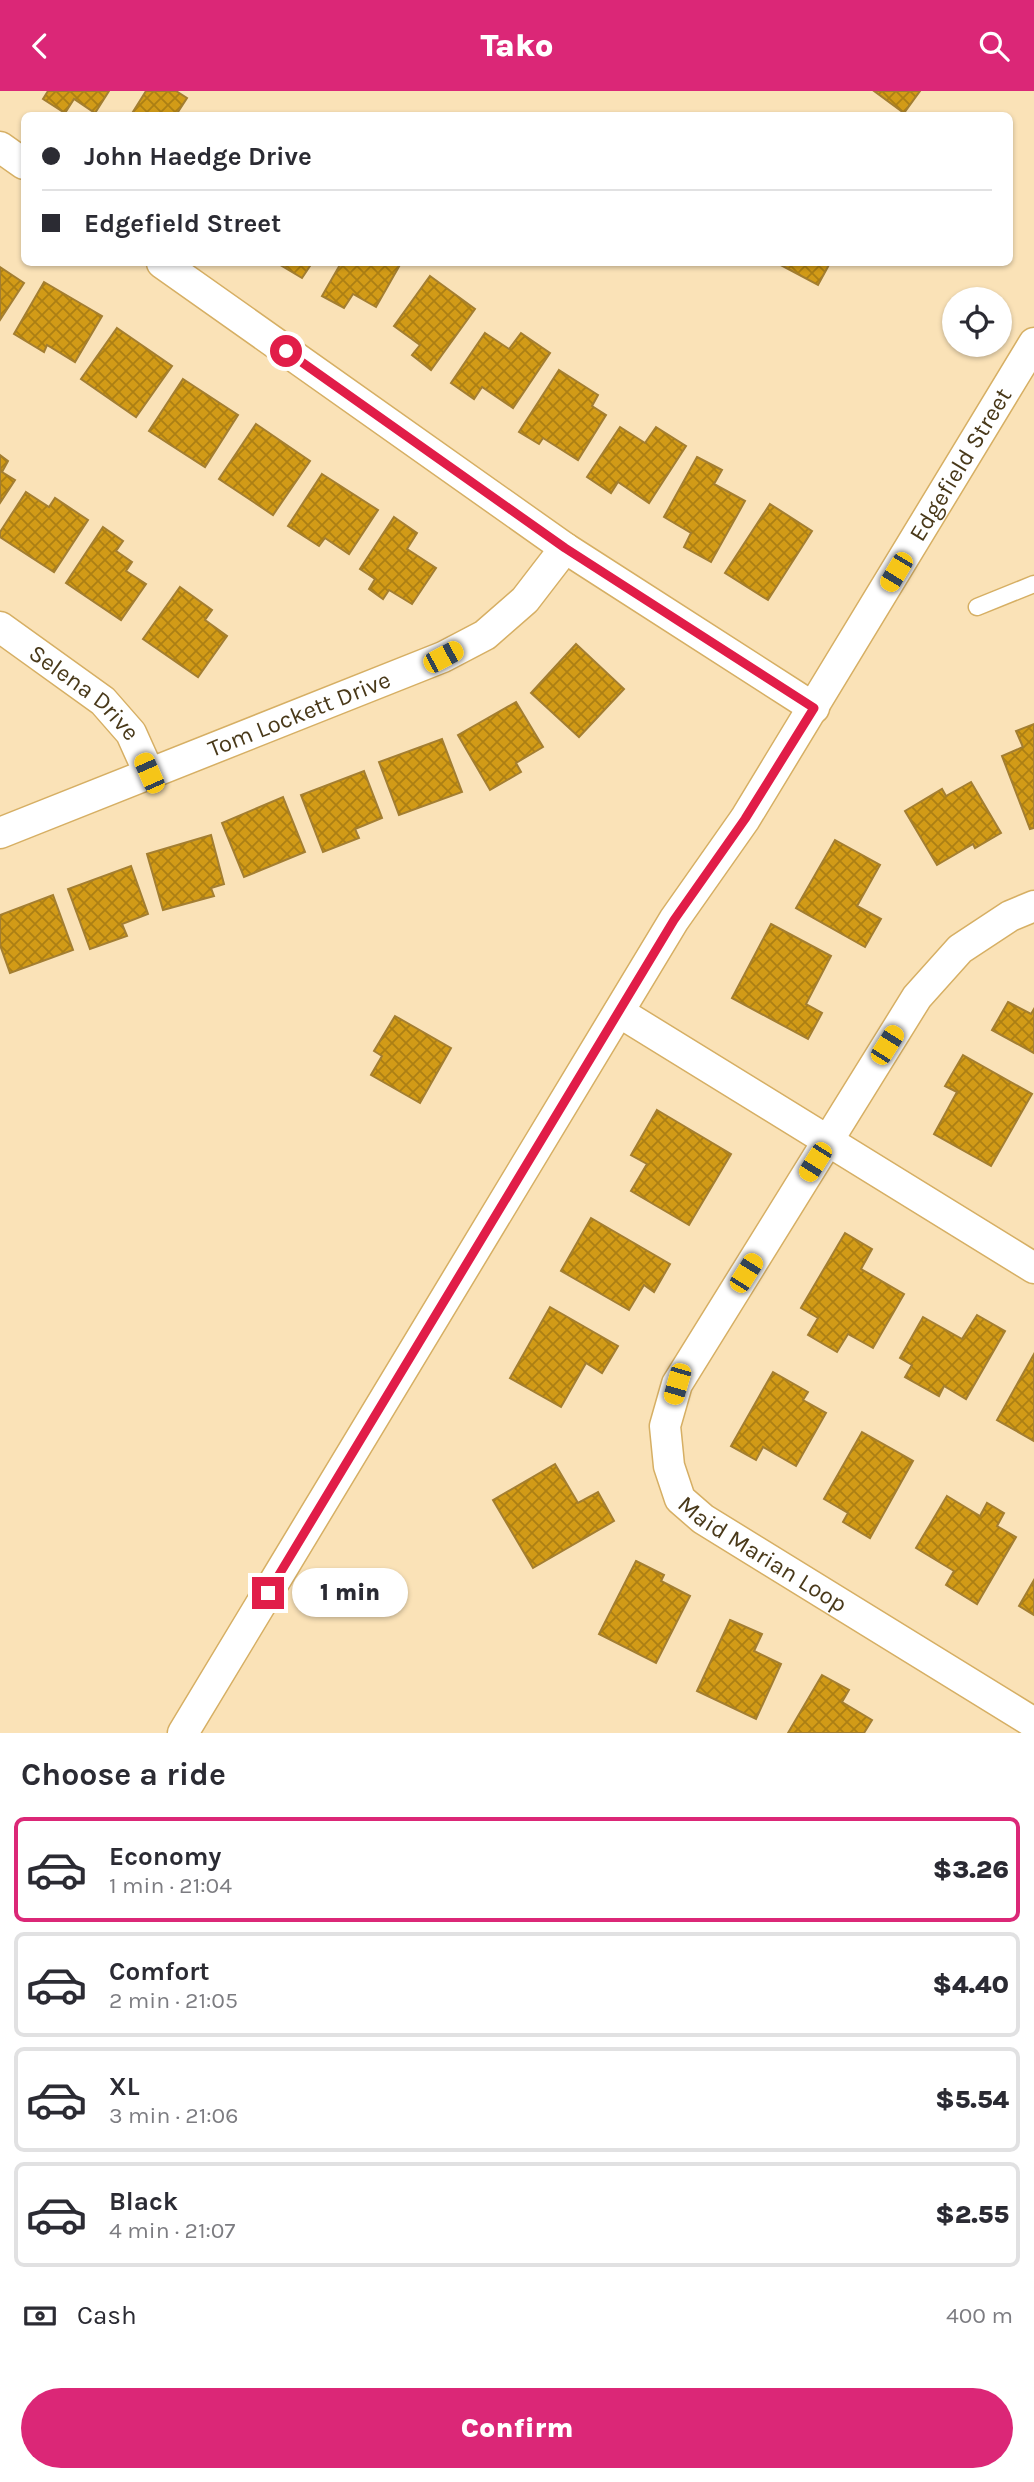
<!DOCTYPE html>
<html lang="en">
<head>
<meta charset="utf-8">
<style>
	:root { --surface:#fff; --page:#f7f7f7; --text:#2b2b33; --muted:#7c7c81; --line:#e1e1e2; --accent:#db2777 }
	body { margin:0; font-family:Karla,sans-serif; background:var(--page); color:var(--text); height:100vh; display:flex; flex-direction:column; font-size:26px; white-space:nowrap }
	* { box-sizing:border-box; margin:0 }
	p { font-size:23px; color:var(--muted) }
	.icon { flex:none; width:38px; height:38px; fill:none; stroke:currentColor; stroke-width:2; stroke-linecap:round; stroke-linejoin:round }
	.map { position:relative; height:1642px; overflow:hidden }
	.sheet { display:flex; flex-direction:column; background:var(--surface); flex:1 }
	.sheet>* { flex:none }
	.banner { position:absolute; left:21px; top:21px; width:992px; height:154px; border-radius:10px; box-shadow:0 2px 5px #0004; display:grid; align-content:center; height:154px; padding:0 21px; background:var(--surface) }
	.fabs { position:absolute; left:942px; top:196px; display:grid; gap:14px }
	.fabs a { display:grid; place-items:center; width:70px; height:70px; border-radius:50%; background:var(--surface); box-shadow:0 2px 5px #0004; font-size:35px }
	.end { position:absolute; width:32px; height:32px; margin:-16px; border:9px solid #e11d48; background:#fff; box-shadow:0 0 0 4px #fff }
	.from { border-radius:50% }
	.bubble { position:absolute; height:49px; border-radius:24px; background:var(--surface); box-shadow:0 2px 5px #0004; font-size:23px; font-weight:800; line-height:49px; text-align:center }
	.car { position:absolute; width:21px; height:42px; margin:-21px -10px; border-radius:9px; box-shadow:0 0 5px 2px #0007; background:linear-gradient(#f5c518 24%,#345 0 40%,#f5c518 0 76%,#345 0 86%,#f5c518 0) }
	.banner b { display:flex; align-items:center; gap:24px; height:66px; font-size:26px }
	.banner b+b { border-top:2px solid var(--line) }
	.banner i { width:18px; height:18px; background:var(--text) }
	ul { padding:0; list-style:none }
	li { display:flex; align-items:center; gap:21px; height:105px; margin:0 14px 10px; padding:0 7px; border:4px solid var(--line); border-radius:10px }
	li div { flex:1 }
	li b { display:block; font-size:26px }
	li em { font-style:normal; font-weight:800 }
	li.on { border-color:var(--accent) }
	li>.icon { width:63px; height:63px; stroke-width:1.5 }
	h2 { padding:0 21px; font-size:32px; line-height:84px }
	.pay { display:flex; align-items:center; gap:18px; height:77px; padding:0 21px; font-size:26px }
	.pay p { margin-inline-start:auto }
	.button { display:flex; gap:14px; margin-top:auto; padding:14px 21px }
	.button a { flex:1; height:80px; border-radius:42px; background:var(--accent); color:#fff; font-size:28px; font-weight:800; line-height:80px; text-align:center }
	header { display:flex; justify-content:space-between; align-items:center; height:91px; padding:0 21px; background:var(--accent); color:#fff; font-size:32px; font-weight:800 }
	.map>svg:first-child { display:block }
	.building { fill:url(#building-cross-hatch); stroke:#a37e31; stroke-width:2 }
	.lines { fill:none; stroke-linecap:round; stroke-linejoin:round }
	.service-casing { stroke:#d6af64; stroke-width:19 }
	.minor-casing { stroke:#d6af64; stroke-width:33 }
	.service { stroke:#fff; stroke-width:16 }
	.minor { stroke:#fff; stroke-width:30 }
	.route { stroke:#e11d48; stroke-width:9 }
	.labels { text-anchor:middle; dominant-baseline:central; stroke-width:5; stroke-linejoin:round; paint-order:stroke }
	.street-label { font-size:24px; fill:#49391a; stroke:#fae2b7 }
</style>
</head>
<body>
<header><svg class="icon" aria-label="back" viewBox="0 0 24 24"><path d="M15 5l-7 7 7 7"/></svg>Tako<svg class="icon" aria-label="search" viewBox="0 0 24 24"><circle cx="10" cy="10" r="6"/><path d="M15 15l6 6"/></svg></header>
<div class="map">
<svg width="1034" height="1642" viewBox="0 0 1034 1642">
	<defs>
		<pattern id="building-cross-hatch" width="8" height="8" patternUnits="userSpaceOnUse" patternTransform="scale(1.75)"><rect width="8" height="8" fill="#d29b17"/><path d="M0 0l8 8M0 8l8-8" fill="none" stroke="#ac7f14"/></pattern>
	</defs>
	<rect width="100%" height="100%" fill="#fae2b7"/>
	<g class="building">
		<path d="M 48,0 L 109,0 L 95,22 L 74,8 L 65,22 L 43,8 Z"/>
		<path d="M 146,0 L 176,0 L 187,7 L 176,24 L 131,24 Z"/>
		<path d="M 874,0 L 920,0 L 904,22 Z"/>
		<path d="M 277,172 L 312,172 L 302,187 Z"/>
		<path d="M 341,172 L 401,172 L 376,216 L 353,203 L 344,217 L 322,205 Z"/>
		<path d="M 777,172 L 830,172 L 818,194 Z"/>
		<path d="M 0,176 L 24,192 L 0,229 Z"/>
		<path d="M 430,185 L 475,218 L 431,279 L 412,264 L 420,254 L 394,235 Z"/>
		<path d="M 44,191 L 102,225 L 75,271 L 47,254 L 44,261 L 14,243 Z"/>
		<path d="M 117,237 L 172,275 L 136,326 L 81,288 Z"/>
		<path d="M 485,242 L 509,258 L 521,242 L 550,262 L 513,317 L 482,296 L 474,308 L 451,292 Z"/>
		<path d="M 559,279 L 598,304 L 592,315 L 606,324 L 578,369 L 543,347 L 539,353 L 519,341 Z"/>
		<path d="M 183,288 L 238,324 L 205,376 L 149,340 Z"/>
		<path d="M 256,333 L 310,370 L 273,424 L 219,388 Z"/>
		<path d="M 620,336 L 645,352 L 656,336 L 686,355 L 649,412 L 618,391 L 611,402 L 587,386 Z"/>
		<path d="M 0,364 L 8,370 L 2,381 L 15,389 L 0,412 Z"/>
		<path d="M 697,366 L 722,379 L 714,393 L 745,410 L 711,471 L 684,456 L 691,442 L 664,426 Z"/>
		<path d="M 322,383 L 378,419 L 349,463 L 325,447 L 319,455 L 288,435 Z"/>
		<path d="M 26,401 L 49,416 L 55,407 L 88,429 L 54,481 L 0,446 L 0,441 Z"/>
		<path d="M 770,413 L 812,440 L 768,509 L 725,482 Z"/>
		<path d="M 394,426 L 417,442 L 407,458 L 436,477 L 412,513 L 389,499 L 383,508 L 369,498 L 375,488 L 360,478 Z"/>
		<path d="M 103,436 L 123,450 L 116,460 L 132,471 L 126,480 L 146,493 L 121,529 L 66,492 Z"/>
		<path d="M 180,496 L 212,519 L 205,529 L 227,545 L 198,586 L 143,548 Z"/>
		<path d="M 576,553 L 624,598 L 579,646 L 531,602 Z"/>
		<path d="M 516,611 L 543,656 L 516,672 L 521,681 L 490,699 L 458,644 Z"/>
		<path d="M 1034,633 L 1034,737 L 1030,738 L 1002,665 L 1023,656 L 1016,640 Z"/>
		<path d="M 442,648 L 462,701 L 399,724 L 379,671 Z"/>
		<path d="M 364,680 L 382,727 L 355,738 L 359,747 L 323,761 L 301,704 Z"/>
		<path d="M 971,691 L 1001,742 L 975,757 L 973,753 L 937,774 L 905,720 L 942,698 L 946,705 Z"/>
		<path d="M 283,706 L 305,761 L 244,786 L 222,732 Z"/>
		<path d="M 211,744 L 224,793 L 211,797 L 214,805 L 163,819 L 147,763 Z"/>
		<path d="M 835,749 L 880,774 L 857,815 L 881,828 L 865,856 L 796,817 Z"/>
		<path d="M 131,775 L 148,823 L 122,833 L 127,845 L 90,858 L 68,798 Z"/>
		<path d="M 53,804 L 73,859 L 10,882 L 0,854 L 0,824 Z"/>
		<path d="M 771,833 L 831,865 L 806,913 L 822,922 L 808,948 L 732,907 Z"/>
		<path d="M 1008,911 L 1031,923 L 1034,918 L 1034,962 L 992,939 Z"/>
		<path d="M 395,925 L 451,957 L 420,1012 L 371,984 L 382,965 L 374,960 Z"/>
		<path d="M 963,964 L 1032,1003 L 991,1075 L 934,1043 L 957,1001 L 945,995 Z"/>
		<path d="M 657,1019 L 731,1063 L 689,1134 L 631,1100 L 647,1073 L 631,1064 Z"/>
		<path d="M 591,1127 L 670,1173 L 654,1201 L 644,1194 L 629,1219 L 561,1180 Z"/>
		<path d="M 845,1142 L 872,1158 L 861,1178 L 904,1203 L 873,1257 L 848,1243 L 837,1261 L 808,1244 L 818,1227 L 801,1217 Z"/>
		<path d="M 550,1216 L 618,1255 L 602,1282 L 586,1272 L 561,1316 L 510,1287 Z"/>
		<path d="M 977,1224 L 1005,1240 L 966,1308 L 944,1295 L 939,1305 L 905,1286 L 912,1274 L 900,1267 L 923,1226 L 962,1248 Z"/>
		<path d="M 1034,1263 L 1034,1350 L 997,1329 Z"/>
		<path d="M 773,1281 L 808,1301 L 803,1309 L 826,1322 L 796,1375 L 763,1356 L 756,1369 L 731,1355 Z"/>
		<path d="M 862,1341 L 913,1370 L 870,1447 L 843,1431 L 848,1422 L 824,1408 Z"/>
		<path d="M 555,1373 L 578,1412 L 598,1401 L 614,1430 L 533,1477 L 493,1409 Z"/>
		<path d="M 947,1405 L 980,1425 L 987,1412 L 1004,1422 L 997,1435 L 1016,1446 L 977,1513 L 946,1494 L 954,1480 L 916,1457 Z"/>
		<path d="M 636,1470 L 664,1484 L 661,1490 L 690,1505 L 656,1572 L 599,1543 Z"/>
		<path d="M 1034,1489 L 1034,1524 L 1019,1515 Z"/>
		<path d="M 730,1529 L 762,1543 L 754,1560 L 781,1573 L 756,1628 L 697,1600 Z"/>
		<path d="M 822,1584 L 849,1599 L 842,1611 L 872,1629 L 864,1642 L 788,1642 Z"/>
	</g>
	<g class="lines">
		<g class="service-casing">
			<path id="service" d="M 977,516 L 1034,493"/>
		</g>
		<g class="minor-casing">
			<g id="minor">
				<path d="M 0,56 L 24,73"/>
				<path d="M 162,172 L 565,457 L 814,617"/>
				<path id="s1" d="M 0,536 L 103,610 L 131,642 L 149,682"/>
				<path id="s2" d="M 0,742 L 443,566 L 485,544 L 525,509 L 565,457"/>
				<path id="s3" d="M 1034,815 L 1010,825 L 960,858 L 917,906 L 677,1293 L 665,1335 L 669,1375 L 680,1408 L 703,1428 L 1034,1632"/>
				<path d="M 619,921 L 1034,1177"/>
				<path id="s4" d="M 183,1642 L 674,829 L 745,728 L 1034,252"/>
			</g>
		</g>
		<use href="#service" class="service"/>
		<use href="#minor" class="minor"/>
	</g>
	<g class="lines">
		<path class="route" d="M 268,1502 L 674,829 L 745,728 L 814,617 L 565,457 L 286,260"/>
	</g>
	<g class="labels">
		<g class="street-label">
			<text stroke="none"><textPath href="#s4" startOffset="1488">Edgefield Street</textPath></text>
			<text stroke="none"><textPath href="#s1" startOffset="107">Selena Drive</textPath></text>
			<text stroke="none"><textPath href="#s2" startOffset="322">Tom Lockett Drive</textPath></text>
			<text stroke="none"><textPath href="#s3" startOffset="824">Maid Marian Loop</textPath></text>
		</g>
	</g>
</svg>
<div class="fabs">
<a><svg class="icon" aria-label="locate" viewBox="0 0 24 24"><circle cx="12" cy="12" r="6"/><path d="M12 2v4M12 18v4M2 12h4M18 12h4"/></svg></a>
</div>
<i class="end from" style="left:286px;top:260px"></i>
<i class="end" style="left:268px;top:1502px"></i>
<div class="bubble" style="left:292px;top:1477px;width:116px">1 min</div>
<i class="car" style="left:896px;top:481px;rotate:211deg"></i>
<i class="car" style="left:443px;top:566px;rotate:62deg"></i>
<i class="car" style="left:149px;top:682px;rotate:336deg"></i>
<i class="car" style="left:887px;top:954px;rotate:32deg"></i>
<i class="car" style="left:815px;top:1071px;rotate:212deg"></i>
<i class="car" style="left:746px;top:1182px;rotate:32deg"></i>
<i class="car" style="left:677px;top:1293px;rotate:196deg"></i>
<div class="banner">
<b><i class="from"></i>John Haedge Drive</b>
<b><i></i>Edgefield Street</b>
</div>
</div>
<section class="sheet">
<h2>Choose a ride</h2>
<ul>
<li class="on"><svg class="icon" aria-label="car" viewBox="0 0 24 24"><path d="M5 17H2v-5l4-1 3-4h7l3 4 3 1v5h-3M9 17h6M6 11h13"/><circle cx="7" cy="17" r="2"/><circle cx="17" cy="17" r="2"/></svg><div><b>Economy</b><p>1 min · 21:04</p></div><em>$3.26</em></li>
<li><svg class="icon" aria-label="car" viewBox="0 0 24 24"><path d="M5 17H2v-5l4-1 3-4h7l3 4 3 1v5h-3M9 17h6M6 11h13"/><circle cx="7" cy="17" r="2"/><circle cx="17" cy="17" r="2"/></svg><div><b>Comfort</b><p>2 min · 21:05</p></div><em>$4.40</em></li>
<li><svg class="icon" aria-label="car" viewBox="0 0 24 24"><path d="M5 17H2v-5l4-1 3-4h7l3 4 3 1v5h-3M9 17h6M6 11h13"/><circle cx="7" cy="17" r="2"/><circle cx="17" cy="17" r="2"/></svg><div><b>XL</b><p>3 min · 21:06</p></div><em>$5.54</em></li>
<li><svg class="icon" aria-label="car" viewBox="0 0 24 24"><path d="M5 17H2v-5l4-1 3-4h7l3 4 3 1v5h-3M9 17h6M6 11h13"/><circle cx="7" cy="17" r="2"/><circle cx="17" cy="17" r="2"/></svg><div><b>Black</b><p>4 min · 21:07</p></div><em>$2.55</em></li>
</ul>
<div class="pay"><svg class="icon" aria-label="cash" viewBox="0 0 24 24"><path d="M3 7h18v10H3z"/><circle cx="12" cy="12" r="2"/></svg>Cash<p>400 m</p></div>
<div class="button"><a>Confirm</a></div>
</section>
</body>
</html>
